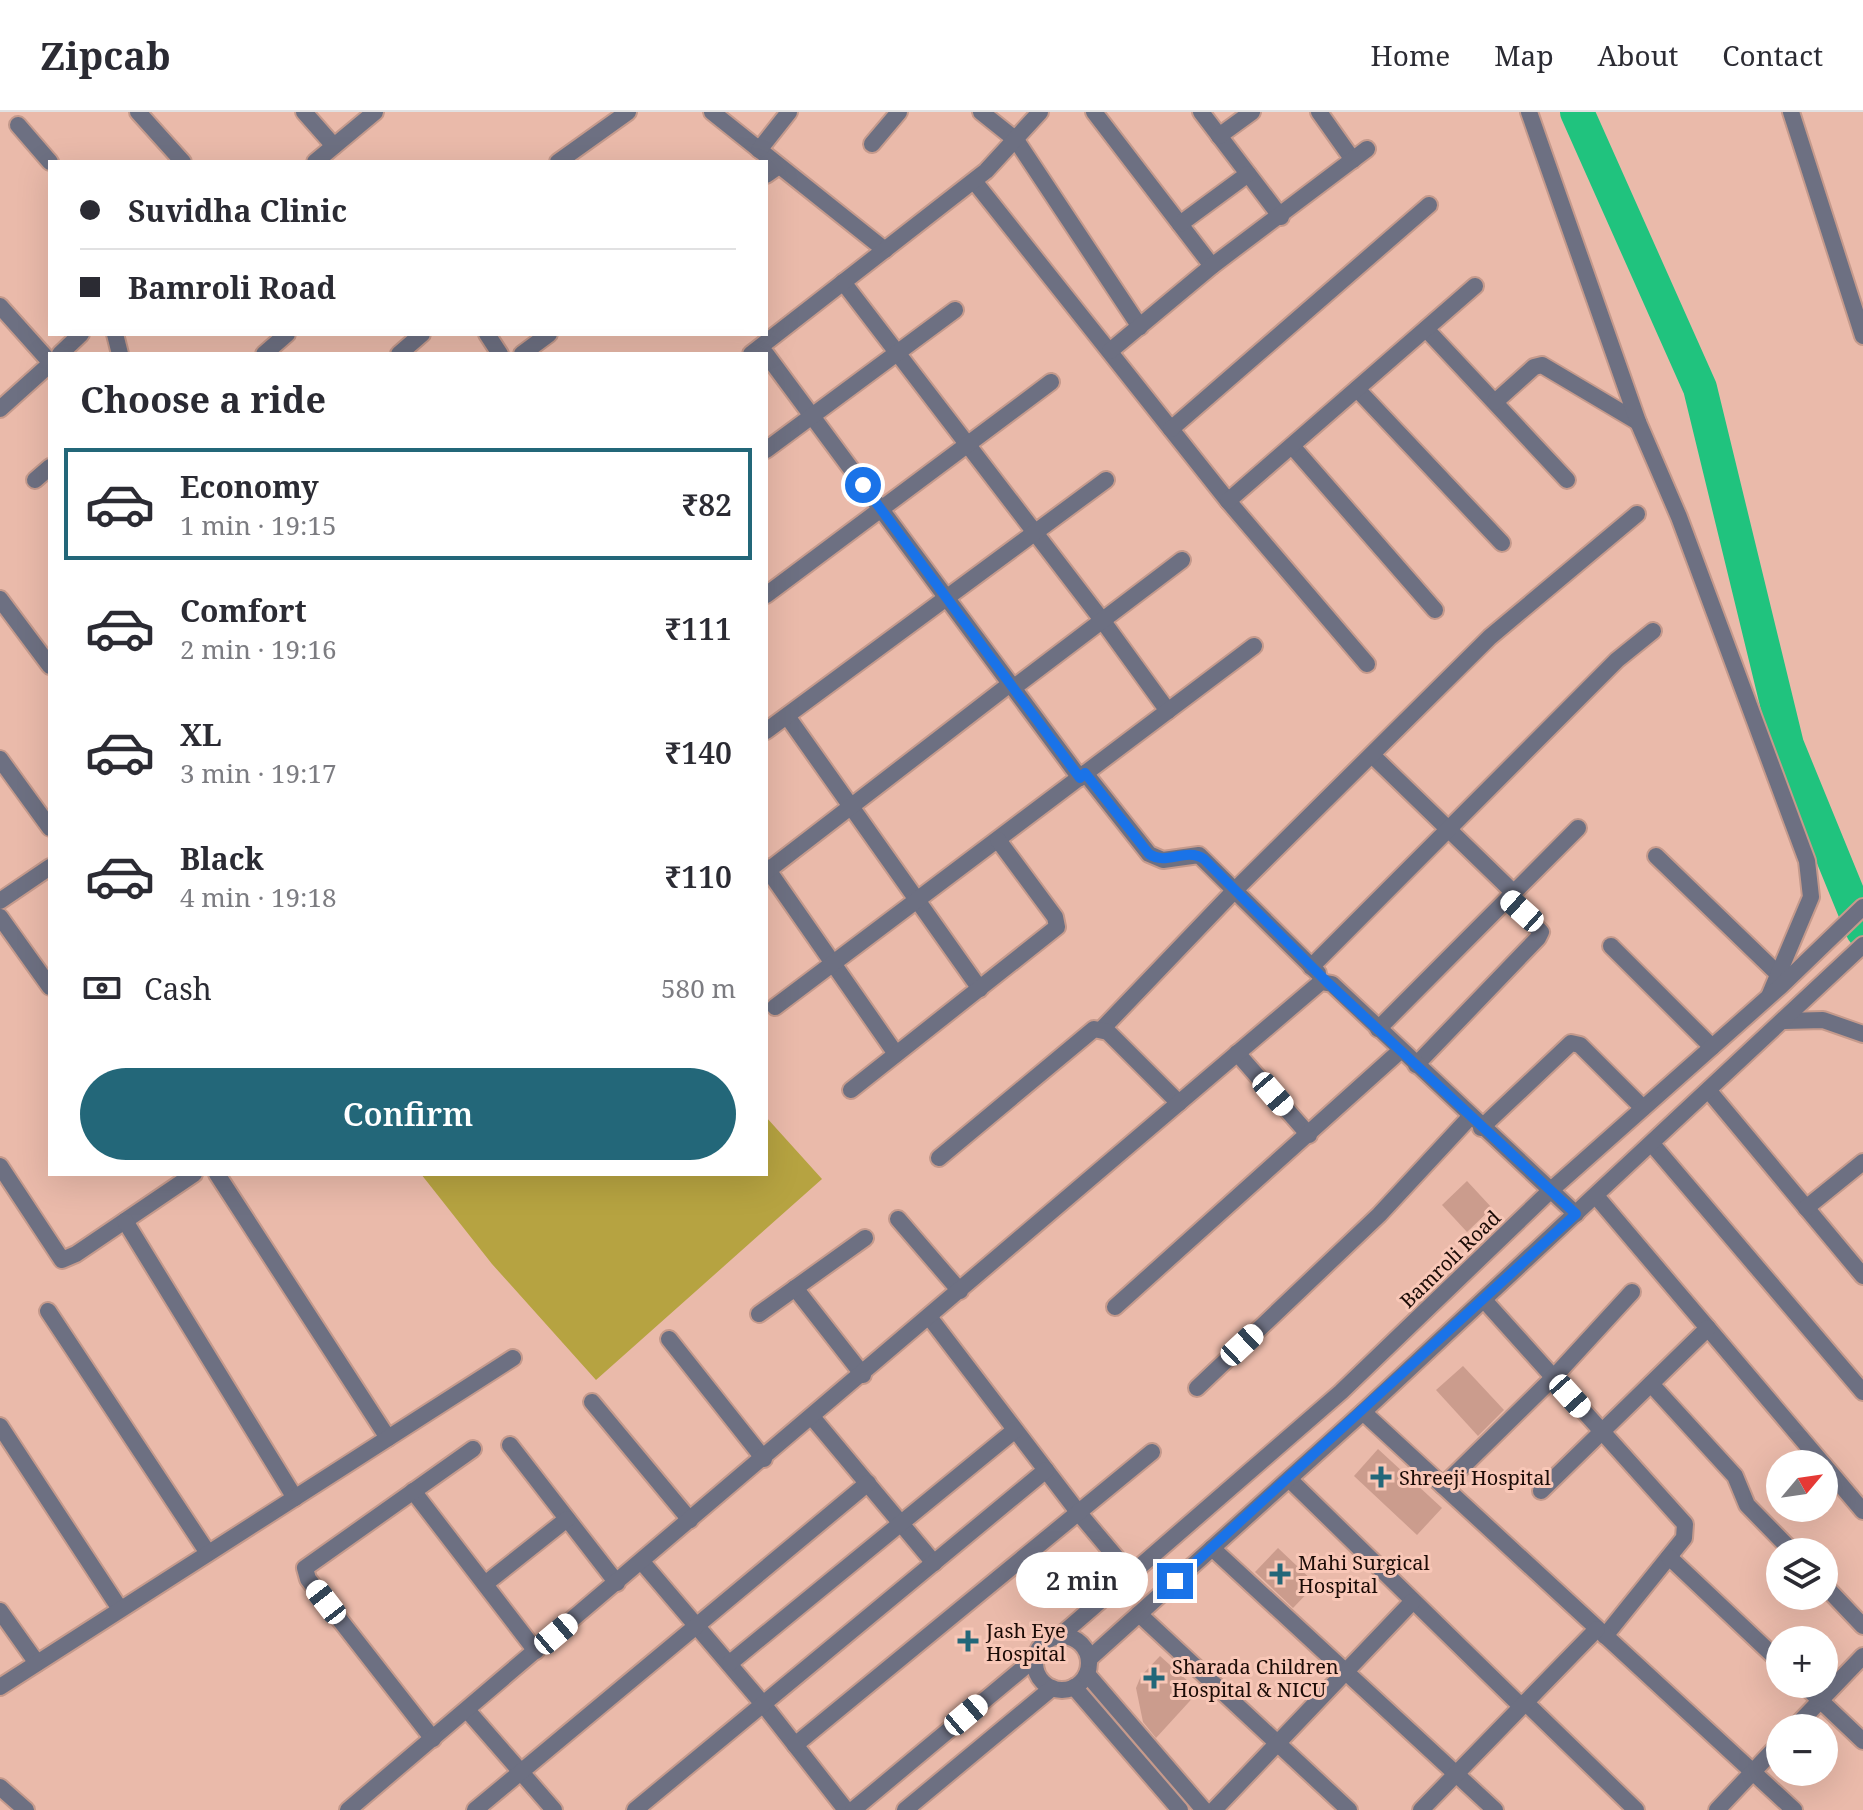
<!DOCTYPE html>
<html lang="en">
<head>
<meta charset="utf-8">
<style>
	:root { --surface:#fff; --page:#f2f2f3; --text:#2b2b33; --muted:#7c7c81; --line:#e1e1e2; --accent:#236779 }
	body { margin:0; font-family:"Noto Serif",serif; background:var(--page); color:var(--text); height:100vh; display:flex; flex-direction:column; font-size:30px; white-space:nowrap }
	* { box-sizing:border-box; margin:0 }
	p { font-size:26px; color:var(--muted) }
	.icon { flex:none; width:44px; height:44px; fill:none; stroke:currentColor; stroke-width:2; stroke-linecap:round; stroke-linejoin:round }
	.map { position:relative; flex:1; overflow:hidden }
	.sheet { position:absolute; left:48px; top:240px; width:720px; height:824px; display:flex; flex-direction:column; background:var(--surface); border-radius:0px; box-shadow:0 8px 32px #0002 }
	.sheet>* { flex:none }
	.guide { position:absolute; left:48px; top:48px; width:720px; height:176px; border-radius:0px; box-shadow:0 8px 32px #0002; display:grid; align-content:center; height:176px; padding:0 32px; background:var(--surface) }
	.needle { width:52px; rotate:61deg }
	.controls { position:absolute; left:1766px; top:1338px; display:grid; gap:16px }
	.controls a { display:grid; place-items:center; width:72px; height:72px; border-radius:50%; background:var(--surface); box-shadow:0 8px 32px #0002; font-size:40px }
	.end { position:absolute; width:36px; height:36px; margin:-18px; border:10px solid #1a73e8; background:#fff; box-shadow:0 0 0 4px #fff }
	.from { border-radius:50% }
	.bubble { position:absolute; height:56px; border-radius:28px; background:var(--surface); box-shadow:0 8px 32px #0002; font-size:26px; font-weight:600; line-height:56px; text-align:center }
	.car { position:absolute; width:24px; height:48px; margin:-24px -12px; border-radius:10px; box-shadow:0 0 6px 2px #0007; background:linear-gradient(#fff 24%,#345 0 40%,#fff 0 76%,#345 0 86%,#fff 0) }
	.guide b { display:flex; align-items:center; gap:28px; height:76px; font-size:30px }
	.guide b+b { border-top:2px solid var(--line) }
	.guide i { width:20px; height:20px; background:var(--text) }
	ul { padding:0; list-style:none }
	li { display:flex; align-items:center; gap:24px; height:112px; margin:0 16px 12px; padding:0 16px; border:4px solid transparent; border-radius:0px }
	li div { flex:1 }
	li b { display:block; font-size:30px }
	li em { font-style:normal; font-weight:600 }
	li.on { border-color:var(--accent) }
	li>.icon { width:72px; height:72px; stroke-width:1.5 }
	h2 { padding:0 32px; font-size:36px; line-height:96px }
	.pay { display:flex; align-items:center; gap:20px; height:88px; padding:0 32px; font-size:30px }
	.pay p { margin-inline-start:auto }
	.action { display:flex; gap:16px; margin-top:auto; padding:16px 32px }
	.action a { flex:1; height:92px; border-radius:48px; background:var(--accent); color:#fff; font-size:32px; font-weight:600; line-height:92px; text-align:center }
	header { display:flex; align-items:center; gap:48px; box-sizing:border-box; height:112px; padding:0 40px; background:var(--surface); border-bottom:2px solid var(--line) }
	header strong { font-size:38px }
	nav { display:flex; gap:44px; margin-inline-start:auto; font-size:28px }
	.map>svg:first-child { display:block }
	.green { fill:#b6a341 }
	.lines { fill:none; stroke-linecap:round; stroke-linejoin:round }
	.river { stroke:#20c37e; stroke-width:34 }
	.building { fill:#cb9c8d }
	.minor-casing { stroke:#c59a8c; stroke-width:20 }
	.tertiary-casing { stroke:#c59a8c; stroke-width:20 }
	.minor { stroke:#6d7082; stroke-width:16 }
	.tertiary { stroke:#6d7082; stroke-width:16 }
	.route { stroke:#1a73e8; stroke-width:10 }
	.poi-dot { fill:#236779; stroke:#f8c7b7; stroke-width:3 }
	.labels { text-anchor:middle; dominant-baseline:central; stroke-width:6; stroke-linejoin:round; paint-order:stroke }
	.street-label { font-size:20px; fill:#1b0b06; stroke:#f8c7b7 }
	.poi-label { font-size:20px; fill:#1b0b06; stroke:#f8c7b7; text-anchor:start }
</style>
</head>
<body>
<header>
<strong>Zipcab</strong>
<nav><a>Home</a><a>Map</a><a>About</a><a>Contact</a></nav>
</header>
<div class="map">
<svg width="1863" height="1698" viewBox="0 0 1863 1698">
	<rect width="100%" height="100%" fill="#eabaaa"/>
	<path class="green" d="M 766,1005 L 822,1067 L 596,1268 L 492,1152 L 421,1062 L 766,1062 Z"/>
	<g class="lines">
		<path class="river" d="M 1577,0 L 1700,276 L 1787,633 L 1863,819"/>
	</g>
	<g class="building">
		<path d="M 1467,1069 L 1492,1096 L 1467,1120 L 1442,1093 Z"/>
		<path d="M 1463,1254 L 1504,1298 L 1478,1324 L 1436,1278 Z"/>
		<path d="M 1378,1337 L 1442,1396 L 1417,1423 L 1354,1364 Z"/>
		<path d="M 1278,1436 L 1316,1472 L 1293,1496 L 1255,1460 Z"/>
		<path d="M 1160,1544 L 1199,1579 L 1156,1626 L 1143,1610 L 1136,1576 L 1141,1564 Z"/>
	</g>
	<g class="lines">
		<g class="minor-casing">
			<g id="minor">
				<path d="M 138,0 L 183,50"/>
				<path d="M 304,0 L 334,34"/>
				<path d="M 712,0 L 885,138"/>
				<path d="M 981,0 L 1016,28 L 1140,215"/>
				<path d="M 1094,0 L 1212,154"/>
				<path d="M 1201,0 L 1281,105"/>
				<path d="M 1319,0 L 1353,48"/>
				<path d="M 18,13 L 50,50"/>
				<path d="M 1219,24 L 1252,0"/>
				<path d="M 872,32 L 899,0"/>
				<path d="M 759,38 L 789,0"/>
				<path d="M 315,50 L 375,0"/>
				<path d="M 558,50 L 628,0"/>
				<path d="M 766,63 L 779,54"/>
				<path d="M 974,69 L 1228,389 L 1367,552"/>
				<path d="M 1180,112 L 1248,62"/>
				<path d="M 843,170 L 1102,508 L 1168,599"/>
				<path d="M 0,194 L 50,250"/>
				<path d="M 1426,217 L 1567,368"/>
				<path d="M 115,222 L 120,242"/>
				<path d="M 487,222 L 500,242"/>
				<path d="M 1110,239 L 1212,154 L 1367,37"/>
				<path d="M 60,242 L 81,222"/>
				<path d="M 264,242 L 287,222"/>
				<path d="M 399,242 L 422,222"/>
				<path d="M 522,242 L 549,222"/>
				<path d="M 751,242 L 986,59 L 1040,0"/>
				<path d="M 766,242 L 1080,666"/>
				<path d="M 1357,277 L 1502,431"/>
				<path d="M 1495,290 L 1534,255 L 1542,253 L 1638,310"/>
				<path d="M 0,297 L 50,252"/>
				<path d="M 1171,317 L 1429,93"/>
				<path d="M 1292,334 L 1435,498"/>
				<path d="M 766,338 L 955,198"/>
				<path d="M 35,368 L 50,355"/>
				<path d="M 1228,389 L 1475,174"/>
				<path d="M 766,483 L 1051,270"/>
				<path d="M 0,487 L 50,554"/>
				<path d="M 1013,576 L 1182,448"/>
				<path d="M 787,604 L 980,877"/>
				<path d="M 766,619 L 1106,368"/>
				<path d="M 1373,644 L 1513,780"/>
				<path d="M 0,647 L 50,716"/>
				<path d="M 1085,661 L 1149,742 L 1163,748 L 1199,743 L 1318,861"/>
				<path d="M 1656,744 L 1777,861"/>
				<path d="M 766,755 L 896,942"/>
				<path d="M 766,760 L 1010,572"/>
				<path d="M 0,789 L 50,755"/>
				<path d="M 0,805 L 50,875"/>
				<path d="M 1611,834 L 1712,935"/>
				<path d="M 1311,855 L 1617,548 L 1653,519"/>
				<path d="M 775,895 L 1254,534"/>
				<path d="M 1784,909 L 1823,908 L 1863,922"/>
				<path d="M 1102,917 L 1235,778 L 1490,525 L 1637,402"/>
				<path d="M 1378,917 L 1578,716"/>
				<path d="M 1237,941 L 1309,1023"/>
				<path d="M 1416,953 L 1538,826 L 1541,820 L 1508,786"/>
				<path d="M 851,978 L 1057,815 L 1055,805 L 998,728"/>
				<path d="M 1709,979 L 1863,1164"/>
				<path d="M 1481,1016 L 1571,931 L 1580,933 L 1643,996"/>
				<path d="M 1652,1032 L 1863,1280"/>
				<path d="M 939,1046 L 1094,917 L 1108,920 L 1179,991"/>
				<path d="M 0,1054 L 62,1148 L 76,1142 L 194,1062"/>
				<path d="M 217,1062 L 388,1326"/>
				<path d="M 1596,1084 L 1823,1352"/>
				<path d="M 1806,1096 L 1863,1050"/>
				<path d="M 898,1107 L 960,1179"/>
				<path d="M 125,1109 L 295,1386"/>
				<path d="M 795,1176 L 863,1263"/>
				<path d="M 1484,1188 L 1685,1412 L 1684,1426 L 1605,1524"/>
				<path d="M 1115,1195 L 1400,939"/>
				<path d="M 48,1199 L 208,1441"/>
				<path d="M 759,1202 L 865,1126"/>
				<path d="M 930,1206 L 1078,1400 L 1131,1463"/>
				<path d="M 669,1227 L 764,1347"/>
				<path d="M 1651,1272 L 1735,1364 L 1747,1393 L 1793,1440"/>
				<path d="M 1197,1276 L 1379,1103 L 1470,1005"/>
				<path d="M 592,1290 L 690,1408"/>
				<path d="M 1363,1300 L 1794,1698"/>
				<path d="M 812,1305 L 934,1451"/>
				<path d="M 0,1314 L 120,1497"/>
				<path d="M 510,1333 L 617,1471"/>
				<path d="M 1824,1353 L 1863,1399"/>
				<path d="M 1289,1367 L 1521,1594"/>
				<path d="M 1443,1374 L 1554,1265 L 1632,1180"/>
				<path d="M 413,1379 L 536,1539"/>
				<path d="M 1541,1379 L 1708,1216"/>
				<path d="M 1212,1436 L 1495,1698"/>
				<path d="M 1669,1445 L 1780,1550"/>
				<path d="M 642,1450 L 763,1592 L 846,1698"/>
				<path d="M 485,1472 L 567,1407"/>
				<path d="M 1824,1473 L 1863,1514"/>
				<path d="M 0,1499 L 37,1551"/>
				<path d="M 1139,1502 L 1349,1698"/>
				<path d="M 730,1551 L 1015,1318"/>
				<path d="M 1803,1572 L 1863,1629"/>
				<path d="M 0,1575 L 513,1246"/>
				<path d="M 1525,1590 L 1636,1698"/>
				<path d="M 467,1598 L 554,1698"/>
				<path d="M 1794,1616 L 1863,1544"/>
				<path d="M 433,1627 L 308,1467 L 305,1456 L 473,1337"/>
				<path d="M 795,1633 L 1152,1340"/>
				<path d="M 0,1675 L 26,1698"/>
				<path d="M 348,1698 L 1321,870 L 1332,872 L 1576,1102"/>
				<path d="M 475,1698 L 868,1371"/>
				<path d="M 635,1698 L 1046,1358"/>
				<path d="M 1214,1698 L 1413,1489"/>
				<path d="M 1421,1698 L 1597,1517"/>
				<path d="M 1717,1698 L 1780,1631"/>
			</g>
		</g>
		<g class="tertiary-casing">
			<g id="tertiary">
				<path d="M 1529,0 L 1638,310 L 1679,405 L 1807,749 L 1811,785 L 1770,882"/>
				<path d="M 1791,0 L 1863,224"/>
				<path d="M 1061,1523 L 1341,1280 L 1551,1078 L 1781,874 L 1863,795"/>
				<circle cx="1062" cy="1551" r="27"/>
				<path d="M 1089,1547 L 1363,1300 L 1863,833"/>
				<path d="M 1087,1562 L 1204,1698"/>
				<path d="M 1074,1575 L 1180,1698"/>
				<path d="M 853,1698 L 1034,1547"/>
				<path d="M 905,1698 L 1052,1576"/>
			</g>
		</g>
		<use href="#minor" class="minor"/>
		<use href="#tertiary" class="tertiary"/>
	</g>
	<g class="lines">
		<path class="route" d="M 863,373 L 1080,666 L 1085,661 L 1149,742 C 1167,754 1185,735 1204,747 L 1327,870 L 1576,1102 L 1175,1469"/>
	</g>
	<g class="poi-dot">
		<path d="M1377 1353h8v8h8v8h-8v8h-8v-8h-8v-8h8z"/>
		<path d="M1276 1450h8v8h8v8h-8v8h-8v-8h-8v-8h8z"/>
		<path d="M964 1517h8v8h8v8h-8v8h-8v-8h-8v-8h8z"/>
		<path d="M1150 1554h8v8h8v8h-8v8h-8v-8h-8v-8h8z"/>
	</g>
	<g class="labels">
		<g class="street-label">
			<text transform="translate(1450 1147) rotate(-44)">Bamroli Road</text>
		</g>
		<g class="poi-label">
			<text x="1399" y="1365">Shreeji Hospital</text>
			<text x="1298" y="1450">Mahi Surgical<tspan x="1298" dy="23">Hospital</tspan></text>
			<text x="986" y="1518">Jash Eye<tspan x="986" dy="23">Hospital</tspan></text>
			<text x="1172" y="1554">Sharada Children<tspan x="1172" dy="23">Hospital &amp; NICU</tspan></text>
		</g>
	</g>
</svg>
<div class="controls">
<a><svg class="needle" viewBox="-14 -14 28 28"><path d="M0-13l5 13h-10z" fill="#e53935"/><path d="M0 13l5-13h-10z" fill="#7c7c81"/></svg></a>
<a><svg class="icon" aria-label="layers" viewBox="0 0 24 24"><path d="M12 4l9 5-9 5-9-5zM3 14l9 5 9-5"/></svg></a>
<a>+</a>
<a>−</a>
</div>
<i class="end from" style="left:863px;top:373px"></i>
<i class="end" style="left:1175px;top:1469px"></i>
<div class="bubble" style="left:1016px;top:1440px;width:132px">2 min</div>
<i class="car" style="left:1522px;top:799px;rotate:312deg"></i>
<i class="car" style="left:1273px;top:982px;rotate:139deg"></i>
<i class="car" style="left:1242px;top:1233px;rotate:47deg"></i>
<i class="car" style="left:1570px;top:1284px;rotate:138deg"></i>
<i class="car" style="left:326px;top:1490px;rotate:322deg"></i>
<i class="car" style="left:556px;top:1522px;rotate:50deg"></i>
<i class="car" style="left:966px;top:1603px;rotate:50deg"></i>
<div class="guide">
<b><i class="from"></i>Suvidha Clinic</b>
<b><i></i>Bamroli Road</b>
</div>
<section class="sheet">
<h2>Choose a ride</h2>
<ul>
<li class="on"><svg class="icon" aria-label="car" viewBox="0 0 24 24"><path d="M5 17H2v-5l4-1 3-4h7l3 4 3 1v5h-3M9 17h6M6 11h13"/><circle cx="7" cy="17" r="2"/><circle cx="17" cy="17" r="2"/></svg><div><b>Economy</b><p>1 min · 19:15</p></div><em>₹82</em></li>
<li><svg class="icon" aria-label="car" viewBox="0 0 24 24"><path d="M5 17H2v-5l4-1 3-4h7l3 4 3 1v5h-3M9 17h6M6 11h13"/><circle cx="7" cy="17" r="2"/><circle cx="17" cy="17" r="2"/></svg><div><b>Comfort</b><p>2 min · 19:16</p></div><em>₹111</em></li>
<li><svg class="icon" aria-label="car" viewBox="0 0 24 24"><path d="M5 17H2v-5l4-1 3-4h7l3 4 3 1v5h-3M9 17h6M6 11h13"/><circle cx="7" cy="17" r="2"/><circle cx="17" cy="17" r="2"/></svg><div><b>XL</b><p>3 min · 19:17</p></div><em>₹140</em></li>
<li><svg class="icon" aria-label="car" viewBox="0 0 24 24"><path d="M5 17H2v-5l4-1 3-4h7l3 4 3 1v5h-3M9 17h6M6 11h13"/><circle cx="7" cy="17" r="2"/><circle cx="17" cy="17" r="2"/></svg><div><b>Black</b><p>4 min · 19:18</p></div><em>₹110</em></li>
</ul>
<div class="pay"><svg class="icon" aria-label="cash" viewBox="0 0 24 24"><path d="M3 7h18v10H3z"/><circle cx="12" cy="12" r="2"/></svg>Cash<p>580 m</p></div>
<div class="action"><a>Confirm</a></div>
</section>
</div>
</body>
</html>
